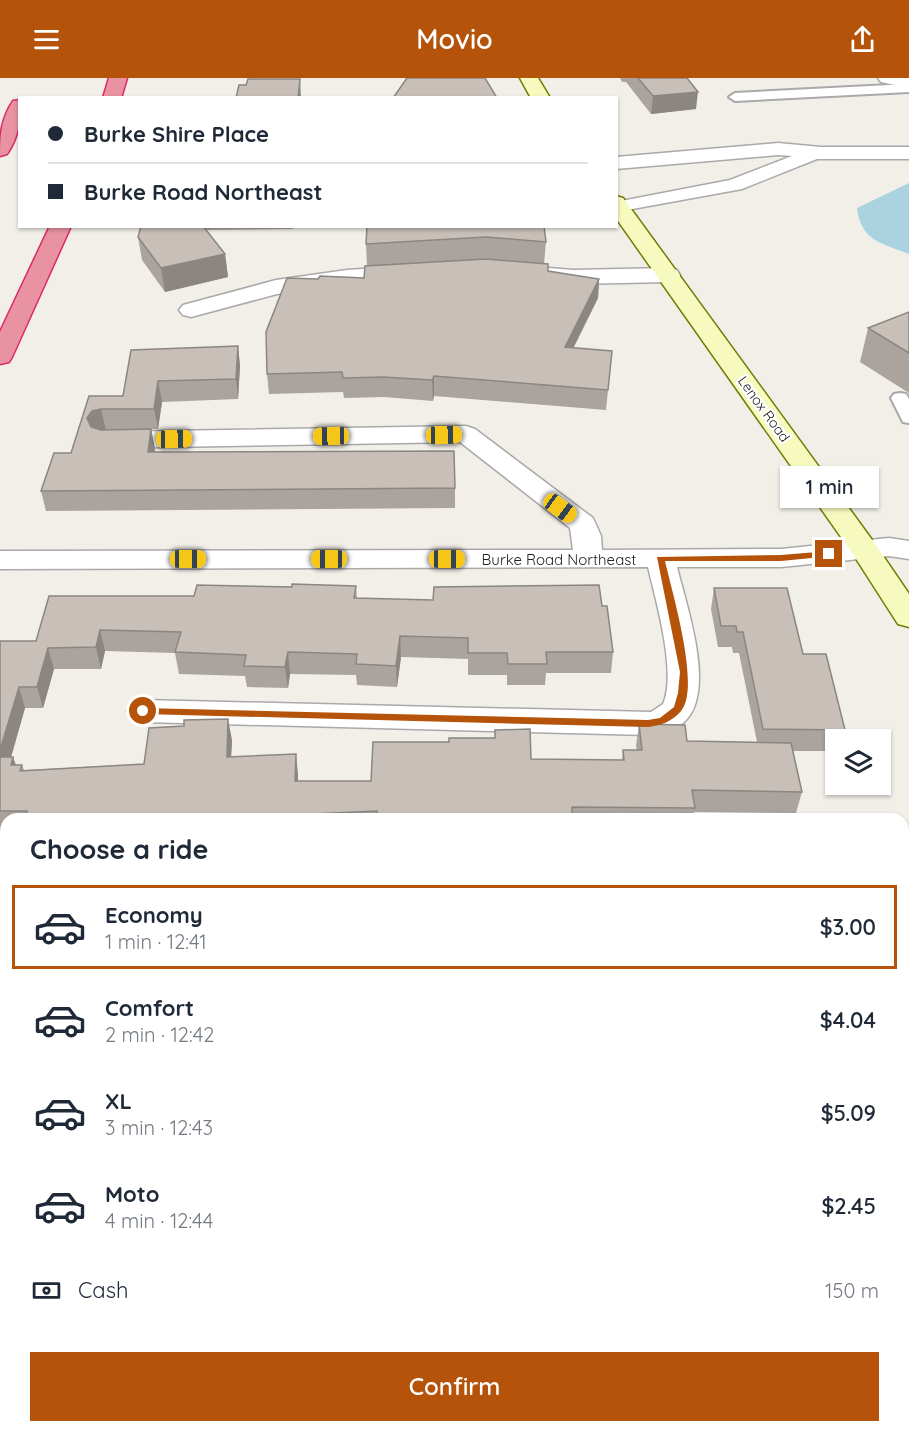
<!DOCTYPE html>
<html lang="en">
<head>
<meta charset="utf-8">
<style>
	:root { --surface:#fff; --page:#f6f6f7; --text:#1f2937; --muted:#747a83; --line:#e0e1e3; --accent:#b45309 }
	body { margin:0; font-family:Quicksand,sans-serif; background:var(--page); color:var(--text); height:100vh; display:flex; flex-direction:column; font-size:22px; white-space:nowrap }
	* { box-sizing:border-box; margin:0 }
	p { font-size:20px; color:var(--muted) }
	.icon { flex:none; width:33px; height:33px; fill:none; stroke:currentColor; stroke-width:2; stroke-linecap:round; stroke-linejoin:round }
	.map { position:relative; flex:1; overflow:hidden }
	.side { position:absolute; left:0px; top:735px; width:909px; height:620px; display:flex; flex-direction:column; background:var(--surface); border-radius:18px 18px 0 0; box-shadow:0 2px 4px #0004 }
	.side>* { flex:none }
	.hud { position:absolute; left:18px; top:18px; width:600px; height:132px; border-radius:0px; box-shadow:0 2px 4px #0004; display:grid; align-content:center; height:132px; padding:0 30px; background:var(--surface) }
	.tools { position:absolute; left:825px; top:651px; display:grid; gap:12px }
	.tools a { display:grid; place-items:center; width:66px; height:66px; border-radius:0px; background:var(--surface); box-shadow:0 2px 4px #0004; font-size:30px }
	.end { position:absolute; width:27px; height:27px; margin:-14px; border:8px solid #b45309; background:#fff; box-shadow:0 0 0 3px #fff }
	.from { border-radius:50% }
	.bubble { position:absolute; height:42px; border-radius:0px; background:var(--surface); box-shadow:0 2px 4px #0004; font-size:20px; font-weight:600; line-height:42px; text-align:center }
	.car { position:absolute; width:18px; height:36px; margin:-18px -9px; border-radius:8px; box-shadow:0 0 4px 2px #0007; background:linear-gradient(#f5c518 24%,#345 0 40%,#f5c518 0 76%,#345 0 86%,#f5c518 0) }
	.hud b { display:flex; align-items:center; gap:21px; height:57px; font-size:22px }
	.hud b+b { border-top:2px solid var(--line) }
	.hud i { width:15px; height:15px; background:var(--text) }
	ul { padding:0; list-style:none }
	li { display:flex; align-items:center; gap:18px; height:84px; margin:0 12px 9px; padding:0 18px; border:3px solid transparent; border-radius:0px }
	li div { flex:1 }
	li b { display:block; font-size:22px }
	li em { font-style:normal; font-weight:600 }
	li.current { border-color:var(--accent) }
	li>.icon { width:54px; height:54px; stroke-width:1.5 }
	h2 { padding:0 30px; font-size:27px; line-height:72px }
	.pay { display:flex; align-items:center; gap:15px; height:66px; padding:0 30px; font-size:22px }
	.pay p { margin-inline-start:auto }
	.cta { display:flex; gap:12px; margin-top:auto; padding:12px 30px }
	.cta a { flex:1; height:69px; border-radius:0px; background:var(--accent); color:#fff; font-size:24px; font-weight:600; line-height:69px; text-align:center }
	header { display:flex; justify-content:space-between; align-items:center; height:78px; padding:0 30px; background:var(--accent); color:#fff; font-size:27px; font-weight:600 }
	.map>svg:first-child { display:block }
	.water { fill:#aad3df }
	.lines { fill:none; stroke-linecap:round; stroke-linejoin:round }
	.lane-casing { stroke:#a9a9a9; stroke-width:4 }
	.street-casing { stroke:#a9a9a9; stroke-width:3 }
	.secondary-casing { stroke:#707d05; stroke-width:3 }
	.highway-casing { stroke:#dc2a67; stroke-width:3 }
	.lane { fill:#fff; fill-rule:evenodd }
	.street { fill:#fff; fill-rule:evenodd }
	.secondary { fill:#f7fabf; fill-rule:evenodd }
	.highway { fill:#e892a2; fill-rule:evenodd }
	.wall { fill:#aba49e }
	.shaded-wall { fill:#8b8681 }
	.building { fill:#c7bfb8; stroke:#8b8681; stroke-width:1.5 }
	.route { fill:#b45309 }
	.labels { text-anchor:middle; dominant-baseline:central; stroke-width:4.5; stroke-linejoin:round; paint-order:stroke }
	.far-street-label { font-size:14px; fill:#222; stroke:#fff }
	.street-label { font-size:15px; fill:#222; stroke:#fff }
</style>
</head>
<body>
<header><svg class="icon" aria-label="menu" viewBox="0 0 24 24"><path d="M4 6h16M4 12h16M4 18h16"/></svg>Movio<svg class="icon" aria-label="share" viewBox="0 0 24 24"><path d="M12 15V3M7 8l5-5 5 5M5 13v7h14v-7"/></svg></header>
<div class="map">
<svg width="909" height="1354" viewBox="0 0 909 1354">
	<rect width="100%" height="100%" fill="#f2efe9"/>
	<path class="water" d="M 909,105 L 909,176 C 881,165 861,163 857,130 Z"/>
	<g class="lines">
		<g class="lane-casing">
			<g id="lane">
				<path d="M 909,6 L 909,14 L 735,23 L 729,19 L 735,15 Z"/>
				<path d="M 900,315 L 906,316 L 909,321 L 909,345 L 903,344 L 891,320 L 894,316 Z"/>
			</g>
		</g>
		<g class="street-casing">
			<g id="street">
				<path d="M 878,0 L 909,0 L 909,10 L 881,4 Z"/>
				<path d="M 778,65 L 821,69 L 909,69 L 909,81 L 817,81 L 742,111 L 616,134 L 616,124 L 730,102 L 792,78 L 778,77 L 616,91 L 616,79 Z"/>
				<path d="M 408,188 L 416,190 L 419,195 L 416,200 L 347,206 L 277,216 L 191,239 L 183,237 L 179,232 L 183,227 L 276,202 L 347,192 Z"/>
				<path d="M 537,189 L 573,192 L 669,190 L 677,192 L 680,197 L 677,202 L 669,204 L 573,206 L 529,201 L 526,196 L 529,191 Z"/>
				<path d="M 466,348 L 475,351 L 593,440 L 601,458 L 602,472 L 781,471 L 889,460 L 909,463 L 909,481 L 889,478 L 781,489 L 677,489 C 686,527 718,615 683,645 C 673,653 659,655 648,657 L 143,644 L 132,641 L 127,633 L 132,625 L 143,622 L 651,634 L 663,626 C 677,595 656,523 648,489 L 0,491 L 0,473 L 573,472 L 570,450 L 460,364 L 108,370 L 99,368 L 95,362 L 99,356 L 108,354 Z"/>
				<path d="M 903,1087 L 909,1090 L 909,1139 L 903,1137 Z"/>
				<path d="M 6,1099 L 6,1149 L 0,1151 L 0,1101 Z"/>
				<path d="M 448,1348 L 496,1348 L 494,1354 L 446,1354 Z"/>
			</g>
		</g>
		<g class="secondary-casing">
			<g id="secondary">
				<path d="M 520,0 L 538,0 L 550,20 L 531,20 Z"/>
				<path d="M 616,118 L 623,120 L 875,466 L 909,516 L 909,549 L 898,546 L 853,476 L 616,140 Z"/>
			</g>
		</g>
		<g class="highway-casing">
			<g id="highway">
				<path d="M 109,0 L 127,0 L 121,20 L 103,20 Z"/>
				<path d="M 20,22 C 20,42 19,59 7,76 L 0,78 C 0,57 1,41 13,23 Z"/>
				<path d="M 50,148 L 71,148 L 12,279 L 9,284 L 0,286 L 0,254 Z"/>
			</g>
		</g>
		<use href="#lane" class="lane"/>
		<use href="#street" class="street"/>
		<use href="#secondary" class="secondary"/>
		<use href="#highway" class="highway"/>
	</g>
	<g class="wall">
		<path d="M 620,0 L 687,0 L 696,31 L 651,36 L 626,4 L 622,4 Z"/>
		<path d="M 141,148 L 293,148 L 293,151 L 206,152 L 225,176 L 228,199 L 165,214 L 142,182 L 138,159 Z"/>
		<path d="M 367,148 L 546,164 L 544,186 L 548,193 L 599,201 L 598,220 L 573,270 L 612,273 L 606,332 L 434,318 L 433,323 L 384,319 L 344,320 L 343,314 L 269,316 L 267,296 L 318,201 L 364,200 L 367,188 L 366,166 Z"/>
		<path d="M 909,234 L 909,315 L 860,284 L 868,250 Z"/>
		<path d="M 238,268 L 240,288 L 238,321 L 162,324 L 158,351 L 151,351 L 155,371 L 155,374 L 455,410 L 455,430 L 46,433 L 41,413 L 71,375 L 89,318 L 123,318 Z"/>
		<path d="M 356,508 L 357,520 L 602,528 L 613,574 L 611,595 L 546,595 L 545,607 L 507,607 L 507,597 L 468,597 L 468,581 L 401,579 L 397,609 L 357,607 L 356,597 L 290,596 L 288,610 L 247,609 L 245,598 L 179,596 L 175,575 L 105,573 L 101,591 L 54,591 L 43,630 L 25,630 L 11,679 L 13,679 L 16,687 L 22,687 L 24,692 L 144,686 L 232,662 L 231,679 L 296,676 L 298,703 L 371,703 L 531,681 L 622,682 L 623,672 L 637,672 L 636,668 L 639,646 L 687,663 L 757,664 L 739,575 L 733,575 L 732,569 L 718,569 L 711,531 L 714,510 L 803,576 L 845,652 L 843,662 L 836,662 L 836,673 L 793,673 L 802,714 L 796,735 L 694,734 L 693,741 L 6,741 L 6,754 L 0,754 L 0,563 L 36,563 L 194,518 L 292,509 Z"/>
		<path d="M 903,794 L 909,794 L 909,952 L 903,938 Z"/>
		<path d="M 695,1348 L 764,1348 L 762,1354 L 696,1354 Z"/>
	</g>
	<g class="shaded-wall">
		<path d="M 300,1 L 301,20 L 298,20 Z"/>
		<path d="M 698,14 L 696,31 L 651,36 L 653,18 Z"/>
		<path d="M 225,176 L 228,199 L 165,214 L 161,190 Z"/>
		<path d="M 599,201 L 598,220 L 564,289 L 565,269 Z"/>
		<path d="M 238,268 L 240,288 L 238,321 L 236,301 Z"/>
		<path d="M 434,298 L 434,318 L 433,323 L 432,302 Z"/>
		<path d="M 158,303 L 162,324 L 158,351 L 154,331 Z"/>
		<path d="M 101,331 L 106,352 L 91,361 L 87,340 L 92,333 Z"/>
		<path d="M 151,351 L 155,371 L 152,395 L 148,374 Z"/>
		<path d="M 100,552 L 105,573 L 101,591 L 96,569 Z"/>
		<path d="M 400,558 L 401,579 L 397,609 L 396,588 Z"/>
		<path d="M 48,570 L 54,591 L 43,630 L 37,609 Z"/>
		<path d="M 288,574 L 290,596 L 288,610 L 285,589 Z"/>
		<path d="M 19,609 L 25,630 L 5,700 L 0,685 L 0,672 Z"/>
		<path d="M 228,641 L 232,662 L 230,700 L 227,679 Z"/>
		<path d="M 296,676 L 298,697 L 297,724 L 295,703 Z"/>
		<path d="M 13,679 L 20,700 L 11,687 Z"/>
		<path d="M 6,901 L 6,935 L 0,945 L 0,911 Z"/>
		<path d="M 81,1348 L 95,1348 L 93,1354 L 79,1354 Z"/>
		<path d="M 330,1348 L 338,1348 L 336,1354 L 327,1354 Z"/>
	</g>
	<g class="building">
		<path d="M 407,0 L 485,0 L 497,20 L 393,20 Z"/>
		<path d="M 638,0 L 687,0 L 698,14 L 653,18 Z"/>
		<path d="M 248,1 L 300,1 L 298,20 L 236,20 L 239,7 L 246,7 Z"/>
		<path d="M 141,148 L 203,148 L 225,176 L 161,190 L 138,159 Z"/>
		<path d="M 367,148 L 544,148 L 546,164 L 486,159 L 366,166 Z"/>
		<path d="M 486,181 L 548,186 L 548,193 L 599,201 L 565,269 L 612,273 L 608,312 L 434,298 L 432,302 L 383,299 L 343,300 L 342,294 L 267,296 L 266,254 L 287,200 L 318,201 L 320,198 L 364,200 L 365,188 Z"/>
		<path d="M 909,234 L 909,275 L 868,250 Z"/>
		<path d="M 238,268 L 236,301 L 158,303 L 154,331 L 101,331 L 92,333 L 87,340 L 91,349 L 101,352 L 151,351 L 148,374 L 454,373 L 455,410 L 41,413 L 54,375 L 71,375 L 89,318 L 123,318 L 131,272 Z"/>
		<path d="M 292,506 L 356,508 L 354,520 L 433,522 L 434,509 L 599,507 L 602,528 L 607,528 L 613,574 L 546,574 L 547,586 L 508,586 L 507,575 L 468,575 L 468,560 L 400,558 L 396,588 L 356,586 L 357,576 L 288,574 L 285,589 L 244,588 L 246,577 L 175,574 L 181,554 L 100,552 L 96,569 L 48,570 L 37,609 L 19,609 L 0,672 L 0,563 L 36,563 L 49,518 L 194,518 L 197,507 L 292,509 Z"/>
		<path d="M 714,510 L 787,510 L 803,576 L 826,576 L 845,652 L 763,651 L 743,554 L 737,554 L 736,548 L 721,548 Z"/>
		<path d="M 228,641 L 227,679 L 296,676 L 295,703 L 371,703 L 373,664 L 449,664 L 449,660 L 495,660 L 495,652 L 530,651 L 531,681 L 624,682 L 623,672 L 642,672 L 639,646 L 685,647 L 687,663 L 791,665 L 802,714 L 692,712 L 695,730 L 572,729 L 572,736 L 495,736 L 495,741 L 377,741 L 377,733 L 293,737 L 293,741 L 25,741 L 27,733 L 0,733 L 0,679 L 13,679 L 11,687 L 22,687 L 20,693 L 144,686 L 149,650 L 184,648 L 184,642 Z"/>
		<path d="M 903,794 L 909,794 L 909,913 L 903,899 Z"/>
		<path d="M 0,893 L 6,894 L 6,901 L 0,911 Z"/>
		<path d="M 6,1259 L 6,1348 L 81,1348 L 79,1354 L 0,1354 L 0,1264 L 3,1265 Z"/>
		<path d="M 205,1348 L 330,1348 L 327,1354 L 202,1354 Z"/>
		<path d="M 610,1348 L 628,1348 L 637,1354 L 607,1354 Z"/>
		<path d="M 705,1348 L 764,1348 L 765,1349 L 738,1354 L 706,1354 Z"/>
	</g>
	<path class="route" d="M 829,473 L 832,474 L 832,478 L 781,483 L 665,483 C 672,514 701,610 681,633 C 672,644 661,647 648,649 L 143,636 L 138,633 L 143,630 L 648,642 L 660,640 L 674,629 L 678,615 L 680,594 L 657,479 L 781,477 Z"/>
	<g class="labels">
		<g class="far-street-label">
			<text transform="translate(764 331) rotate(54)">Lenox Road</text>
		</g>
		<g class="street-label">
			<text x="559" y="481">Burke Road Northeast</text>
		</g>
	</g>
</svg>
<div class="tools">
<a><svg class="icon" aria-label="layers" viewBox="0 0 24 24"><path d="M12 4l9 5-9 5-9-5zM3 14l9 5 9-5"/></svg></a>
</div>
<i class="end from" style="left:143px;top:633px"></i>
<i class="end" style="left:829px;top:476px"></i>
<div class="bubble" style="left:780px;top:388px;width:99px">1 min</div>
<i class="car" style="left:444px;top:357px;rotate:89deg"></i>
<i class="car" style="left:331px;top:358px;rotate:269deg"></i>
<i class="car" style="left:174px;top:361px;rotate:89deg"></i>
<i class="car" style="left:560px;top:430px;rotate:126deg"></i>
<i class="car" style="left:188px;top:481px;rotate:90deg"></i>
<i class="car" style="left:329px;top:481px;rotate:270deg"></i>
<i class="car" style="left:447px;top:481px;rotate:90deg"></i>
<div class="hud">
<b><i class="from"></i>Burke Shire Place</b>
<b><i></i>Burke Road Northeast</b>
</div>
<section class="side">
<h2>Choose a ride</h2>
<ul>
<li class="current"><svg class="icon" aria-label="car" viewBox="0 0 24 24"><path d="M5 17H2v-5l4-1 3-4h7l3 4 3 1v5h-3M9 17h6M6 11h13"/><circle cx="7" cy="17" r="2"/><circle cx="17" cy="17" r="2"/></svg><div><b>Economy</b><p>1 min · 12:41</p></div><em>$3.00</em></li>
<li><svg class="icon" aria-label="car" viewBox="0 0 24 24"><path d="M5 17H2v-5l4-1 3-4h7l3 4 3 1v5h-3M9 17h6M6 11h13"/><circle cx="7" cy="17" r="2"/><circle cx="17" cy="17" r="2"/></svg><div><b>Comfort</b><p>2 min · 12:42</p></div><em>$4.04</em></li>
<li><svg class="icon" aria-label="car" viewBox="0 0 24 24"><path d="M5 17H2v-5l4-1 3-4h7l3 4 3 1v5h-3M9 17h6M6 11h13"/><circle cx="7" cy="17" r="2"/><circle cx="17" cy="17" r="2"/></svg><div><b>XL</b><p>3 min · 12:43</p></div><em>$5.09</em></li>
<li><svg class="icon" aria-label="car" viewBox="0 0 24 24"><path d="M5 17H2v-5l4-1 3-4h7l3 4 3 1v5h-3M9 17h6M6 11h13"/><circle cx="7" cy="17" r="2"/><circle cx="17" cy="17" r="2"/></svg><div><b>Moto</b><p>4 min · 12:44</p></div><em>$2.45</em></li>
</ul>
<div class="pay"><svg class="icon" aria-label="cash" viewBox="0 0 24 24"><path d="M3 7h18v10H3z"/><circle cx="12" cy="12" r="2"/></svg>Cash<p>150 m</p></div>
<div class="cta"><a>Confirm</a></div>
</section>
</div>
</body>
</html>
